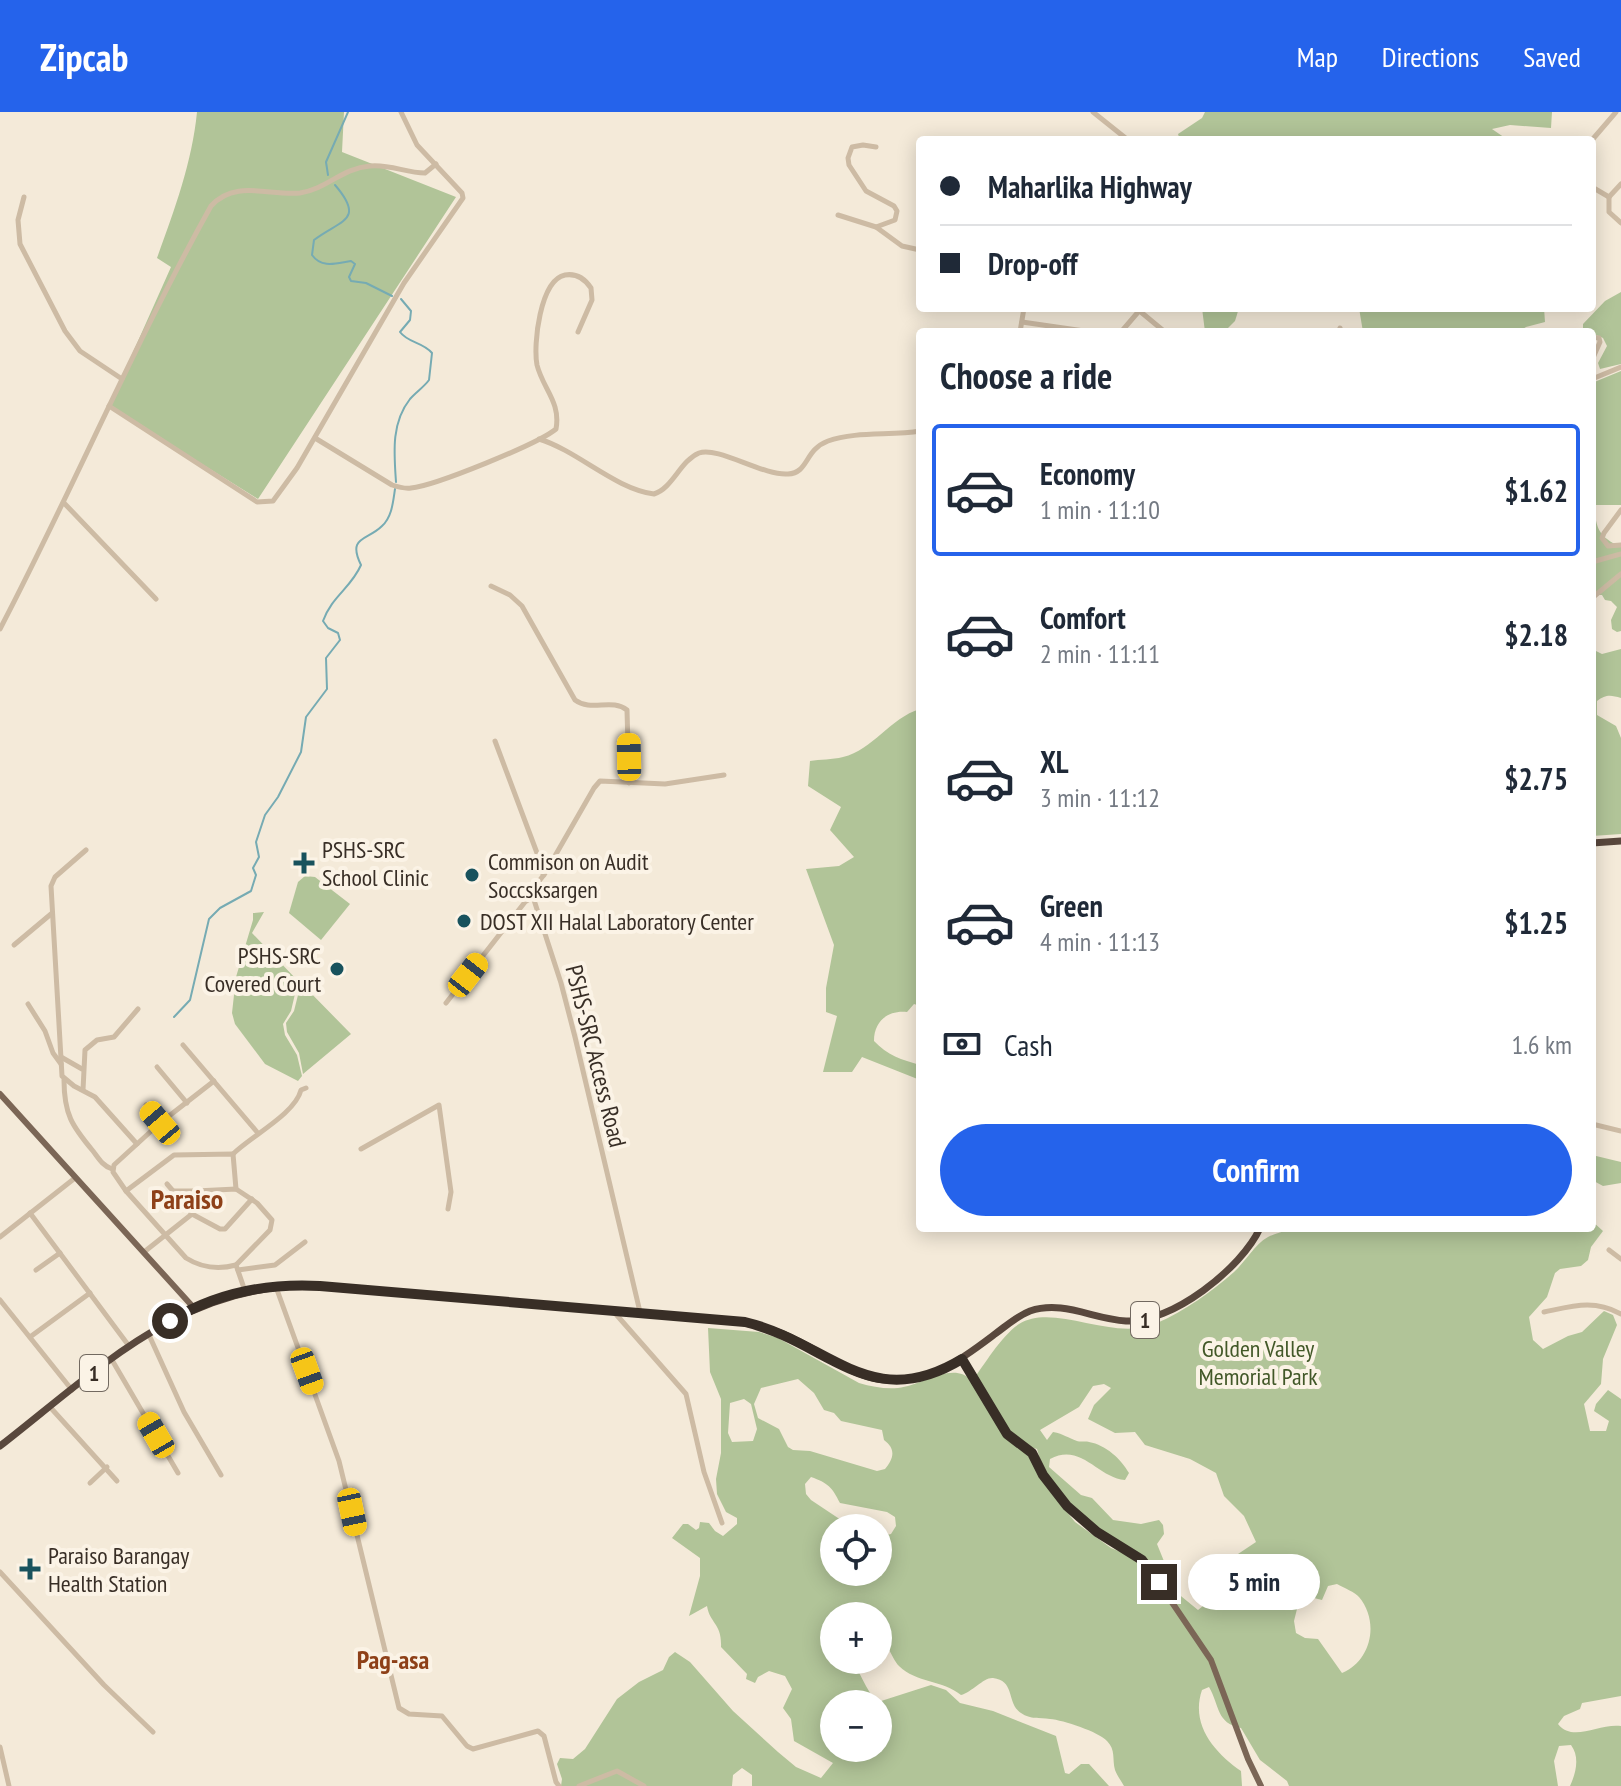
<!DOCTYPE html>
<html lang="en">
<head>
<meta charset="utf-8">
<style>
	:root { --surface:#fff; --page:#f6f6f7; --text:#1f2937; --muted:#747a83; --line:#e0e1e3; --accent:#2563eb }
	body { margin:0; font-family:"PT Sans Narrow",sans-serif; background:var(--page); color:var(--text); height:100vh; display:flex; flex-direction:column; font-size:30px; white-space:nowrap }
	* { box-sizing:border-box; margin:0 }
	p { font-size:26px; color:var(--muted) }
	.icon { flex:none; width:44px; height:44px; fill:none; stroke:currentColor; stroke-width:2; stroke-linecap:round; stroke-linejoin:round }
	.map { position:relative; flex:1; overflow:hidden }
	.drawer { position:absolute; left:916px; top:216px; width:680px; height:904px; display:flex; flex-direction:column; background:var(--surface); border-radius:8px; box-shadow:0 4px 20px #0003 }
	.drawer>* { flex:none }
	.guide { position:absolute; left:916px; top:24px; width:680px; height:176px; border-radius:8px; box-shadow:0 4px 20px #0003; display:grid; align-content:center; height:176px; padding:0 24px; background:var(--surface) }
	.buttons { position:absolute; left:820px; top:1402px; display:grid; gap:16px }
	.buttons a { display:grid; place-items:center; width:72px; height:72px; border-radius:50%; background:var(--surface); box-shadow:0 4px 20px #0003; font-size:40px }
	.end { position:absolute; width:36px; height:36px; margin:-18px; border:10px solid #382e26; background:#fff; box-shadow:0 0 0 4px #fff }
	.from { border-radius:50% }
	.bubble { position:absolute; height:56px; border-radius:28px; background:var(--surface); box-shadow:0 4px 20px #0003; font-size:26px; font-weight:700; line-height:56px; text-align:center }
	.car { position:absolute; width:24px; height:48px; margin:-24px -12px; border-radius:10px; box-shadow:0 0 6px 2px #0007; background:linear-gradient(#f5c518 24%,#345 0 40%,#f5c518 0 76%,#345 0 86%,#f5c518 0) }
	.guide b { display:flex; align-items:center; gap:28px; height:76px; font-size:30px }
	.guide b+b { border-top:2px solid var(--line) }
	.guide i { width:20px; height:20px; background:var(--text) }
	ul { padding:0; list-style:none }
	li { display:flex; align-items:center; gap:24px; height:132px; margin:0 16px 12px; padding:0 8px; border:4px solid transparent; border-radius:8px }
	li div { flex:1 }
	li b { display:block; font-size:30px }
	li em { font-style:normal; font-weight:700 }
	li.active { border-color:var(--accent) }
	li>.icon { width:72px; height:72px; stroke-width:1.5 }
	h2 { padding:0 24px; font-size:36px; line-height:96px }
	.pay { display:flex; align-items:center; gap:20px; height:88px; padding:0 24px; font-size:30px }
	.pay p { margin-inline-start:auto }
	.button { display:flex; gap:16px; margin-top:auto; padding:16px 24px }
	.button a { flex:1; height:92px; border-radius:48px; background:var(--accent); color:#fff; font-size:32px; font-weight:700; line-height:92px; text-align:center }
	header { display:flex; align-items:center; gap:48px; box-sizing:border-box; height:112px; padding:0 40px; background:var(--accent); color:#fff }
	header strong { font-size:38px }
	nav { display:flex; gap:44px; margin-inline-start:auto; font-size:28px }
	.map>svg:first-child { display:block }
	.green { fill:#b1c498; fill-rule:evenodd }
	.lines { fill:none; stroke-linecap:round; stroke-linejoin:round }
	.stream { stroke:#76abb3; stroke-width:2 }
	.minor { stroke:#cdbba4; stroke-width:5 }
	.major { stroke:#7b6656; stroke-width:6 }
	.highway { stroke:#59483d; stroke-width:7 }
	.route { stroke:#382e26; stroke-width:10 }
	.poi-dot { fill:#18525d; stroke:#fbf3e6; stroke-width:3 }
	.labels { text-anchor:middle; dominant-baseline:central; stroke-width:8; stroke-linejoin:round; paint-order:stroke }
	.shield { fill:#fbf3e6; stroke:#726960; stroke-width:2 }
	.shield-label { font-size:22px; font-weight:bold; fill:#382e26 }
	.poi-label { font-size:24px; fill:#382e26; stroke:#fbf3e6; text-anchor:start }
	.street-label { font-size:24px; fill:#382e26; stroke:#fbf3e6 }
	.park-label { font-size:24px; fill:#425828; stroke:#fbf3e6 }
	.neighbourhood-label { font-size:26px; font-weight:bold; fill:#8e4018; stroke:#fbf3e6 }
	.quarter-label { font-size:28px; font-weight:bold; fill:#8e4018; stroke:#fbf3e6 }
</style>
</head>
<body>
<header>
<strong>Zipcab</strong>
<nav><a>Map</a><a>Directions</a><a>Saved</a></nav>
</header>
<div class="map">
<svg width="1621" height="1674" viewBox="0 0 1621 1674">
	<rect width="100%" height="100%" fill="#f4ead9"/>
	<g class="green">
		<path d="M 197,0 L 344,0 L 342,40 L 456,85 L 258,387 L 109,294 L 171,155 L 157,146 C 174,99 192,51 197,0 Z"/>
		<path d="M 1205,0 L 1552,0 L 1551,16 L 1510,13 L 1492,17 L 1508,28 L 1180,28 L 1178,22 L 1202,6 Z"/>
		<path d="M 1621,180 L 1621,252 L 1600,257 L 1598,251 L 1607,234 L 1603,226 L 1583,217 L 1583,212 L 1605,189 Z"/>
		<path d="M 1202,196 L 1239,196 L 1235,209 L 1224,220 L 1205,220 Z"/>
		<path d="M 1359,196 L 1544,196 L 1545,210 L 1526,215 L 1518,220 L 1363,220 Z"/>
		<path d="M 1621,259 L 1621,393 L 1595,393 C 1595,416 1599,425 1621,435 L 1621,519 L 1617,520 L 1612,517 L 1611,508 L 1617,495 L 1611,489 L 1605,488 L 1602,483 L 1592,483 L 1592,271 Z"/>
		<path d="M 1592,537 L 1602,542 L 1621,537 L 1621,586 C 1611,583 1606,582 1597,589 L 1597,603 L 1616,614 L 1621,626 L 1621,722 L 1592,724 Z"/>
		<path d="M 920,597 L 920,894 L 914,892 L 907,900 C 888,898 874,909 874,929 C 887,943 902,948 920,953 L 920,968 L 862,945 L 852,960 L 823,960 L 837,904 L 826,900 L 826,876 L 834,833 L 806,757 L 839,754 L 854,745 L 830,718 L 841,695 L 808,674 L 810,649 C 820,647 832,648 843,645 C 873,638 890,606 920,597 Z"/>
		<path d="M 305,764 L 315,765 L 350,792 L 321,828 L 289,801 L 298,770 Z"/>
		<path d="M 264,800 L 252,821 L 298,869 L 291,899 L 283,912 L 285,923 L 297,943 L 302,964 L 298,969 L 265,952 L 235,912 L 232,901 L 236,865 L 253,808 L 253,801 Z"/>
		<path d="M 301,871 L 351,922 L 303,962 L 299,941 L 287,920 L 286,911 L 294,899 Z"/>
		<path d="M 1592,1043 L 1621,1050 L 1621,1071 L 1603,1074 L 1592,1068 Z"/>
		<path d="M 1592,1109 L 1603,1119 L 1591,1135 L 1588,1148 L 1581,1154 L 1560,1157 L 1555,1161 L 1547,1185 L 1529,1205 L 1533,1228 L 1543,1237 L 1568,1224 L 1582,1220 L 1604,1199 L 1613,1203 L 1617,1213 L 1603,1247 L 1601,1272 L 1584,1292 L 1590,1319 L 1606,1319 L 1609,1309 L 1594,1299 L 1596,1292 L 1608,1278 L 1621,1287 L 1621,1584 L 1582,1591 L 1580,1597 L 1564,1604 L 1558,1612 C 1573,1631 1599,1611 1621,1614 L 1621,1674 L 1570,1674 C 1576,1661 1580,1645 1571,1633 L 1559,1634 L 1554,1649 L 1558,1674 L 1289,1674 L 1287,1669 L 1260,1648 L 1241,1616 C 1216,1611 1220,1594 1209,1575 L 1202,1578 C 1190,1613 1215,1641 1241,1659 L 1242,1674 L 1124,1674 C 1121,1669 1117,1663 1115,1658 C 1112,1647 1116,1638 1107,1629 C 1099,1620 1063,1608 1050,1607 C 1039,1605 1031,1608 1021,1601 C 1006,1591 1016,1569 993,1566 C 984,1565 972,1580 961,1583 C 943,1568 916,1571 899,1554 C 890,1544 892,1535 878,1531 L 878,1504 L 834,1504 L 832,1530 L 834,1548 L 850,1548 C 862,1560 864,1577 878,1590 L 931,1573 L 946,1578 L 960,1591 L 993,1599 L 1056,1624 L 1065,1661 L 1069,1662 L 1081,1652 L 1089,1652 L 1109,1674 L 752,1674 L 752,1663 L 742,1656 L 733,1663 L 732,1674 L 561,1674 L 562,1667 L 557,1652 L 560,1646 L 573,1647 L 585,1637 L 617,1587 L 639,1570 L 663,1558 L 669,1545 L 675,1540 L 690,1550 L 733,1599 L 778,1640 L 796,1655 L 821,1666 L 833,1651 L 794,1629 L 791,1607 L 783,1596 L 792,1577 L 785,1564 L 769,1559 L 758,1565 L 755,1571 L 746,1567 L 747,1562 L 721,1535 C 722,1511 710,1512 707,1494 L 689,1504 L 700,1464 L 700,1446 L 672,1426 L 683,1412 L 688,1412 L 696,1418 L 699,1416 L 700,1410 L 709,1411 L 715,1419 L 723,1424 L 737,1412 L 737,1406 L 726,1400 L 717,1382 L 716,1367 L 721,1341 L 721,1287 L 710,1260 L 708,1216 L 759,1220 L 778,1226 L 859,1271 C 872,1275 885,1277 898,1276 C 922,1274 953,1248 972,1269 C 984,1253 1002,1223 1019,1212 C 1055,1190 1113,1231 1157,1211 C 1185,1199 1211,1180 1234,1160 C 1245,1150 1255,1132 1268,1125 C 1275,1121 1284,1120 1291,1116 L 1592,1116 ZM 798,1267 L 814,1281 L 824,1298 L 834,1301 L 841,1309 L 882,1318 L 884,1328 C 896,1337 894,1346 885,1357 L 877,1359 L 810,1339 L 793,1338 L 788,1335 L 779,1317 L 758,1306 L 754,1292 L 761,1276 ZM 1104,1272 L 1111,1276 L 1094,1293 L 1088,1307 L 1115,1321 L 1135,1320 L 1145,1333 L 1190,1347 L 1216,1361 L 1224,1384 L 1244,1404 L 1256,1430 L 1226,1450 L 1235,1460 L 1214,1485 L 1198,1498 L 1165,1471 L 1170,1464 L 1157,1432 L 1164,1422 L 1163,1413 L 1159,1408 L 1141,1412 L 1113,1408 L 1092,1386 L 1081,1383 L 1049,1355 L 1050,1347 C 1081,1330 1098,1366 1125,1368 L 1129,1361 C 1121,1347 1106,1333 1089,1330 C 1088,1329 1078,1330 1077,1329 C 1068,1326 1064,1322 1053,1320 L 1047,1328 L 1040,1318 L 1079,1295 L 1093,1274 ZM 744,1287 L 751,1292 L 757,1317 L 753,1329 L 732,1330 L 728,1321 L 730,1291 ZM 1030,1335 L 1037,1337 C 1039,1343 1040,1350 1043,1356 C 1049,1369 1079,1405 1091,1414 C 1115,1430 1141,1436 1154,1464 L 1128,1443 L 1111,1436 L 1075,1410 L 1046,1374 L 1026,1340 ZM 811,1365 C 828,1371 832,1375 840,1391 L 887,1400 L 895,1405 L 896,1414 L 891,1422 L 878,1425 L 878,1460 L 834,1460 L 834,1416 L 853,1416 L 811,1388 L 806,1382 L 805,1372 ZM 1337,1472 C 1344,1476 1355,1480 1359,1485 C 1380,1510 1371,1549 1342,1561 L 1318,1527 L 1305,1526 L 1296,1521 L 1294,1509 L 1299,1489 L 1310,1485 L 1322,1488 L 1328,1474 ZM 834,1592 L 878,1592 L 878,1636 L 834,1636 Z"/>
	</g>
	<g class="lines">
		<g class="stream">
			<path d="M 328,63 L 326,50 L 348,0"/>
			<path d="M 335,73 C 366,109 340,108 314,128 L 312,143 C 322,157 337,151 351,149 L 355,152 L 349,165 L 351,169 L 366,171 L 392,184"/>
			<path d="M 396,370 C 394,341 391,311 410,287 C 416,280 424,275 429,268 L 432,241 C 423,230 408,231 400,220 L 410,208 L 411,199 L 401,187"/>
			<path d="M 174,905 L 190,888 L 209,807 L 220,796 L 251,779 L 256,763 L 253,756 L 259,745 L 256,730 L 265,703 L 278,685 L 301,640 L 306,605 L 327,577 L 326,546 L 340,528 L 338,521 L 328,516 L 323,509 C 332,484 351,476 361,453 C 347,424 367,429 382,414 C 392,405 393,390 395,377"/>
		</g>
		<g class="minor">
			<path d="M 1093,0 L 1128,28"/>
			<path d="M 1592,28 L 1616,0"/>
			<path d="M 876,35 L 863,33 L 852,35 L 848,46 L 849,53 L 866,79 L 894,94 L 897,99 L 895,108 L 876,115"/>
			<path d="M 1592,75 L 1609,85"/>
			<path d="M 24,85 L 18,108 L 20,132 L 65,219 L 80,239 L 122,267"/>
			<path d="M 1609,85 L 1609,100 L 1621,111"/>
			<path d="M 1609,85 L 1621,72"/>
			<path d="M 838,103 L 876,115 L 902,134 L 920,138"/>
			<path d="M 1136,196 L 1165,220"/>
			<path d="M 1022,210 L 1091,220"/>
			<path d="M 1020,220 L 1024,196"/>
			<path d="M 1121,220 L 1139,199"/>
			<path d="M 1338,220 L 1340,216"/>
			<path d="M 1592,225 L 1599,226 L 1600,230 L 1592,248"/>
			<path d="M 1592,267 L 1621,255"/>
			<path d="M 109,294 L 257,390 L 273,389 L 297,356 L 404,171 L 463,86 L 462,81 L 417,33 L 401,0"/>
			<path d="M 315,326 L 392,373 C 398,375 404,377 411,376 C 434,374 538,332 556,317 C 561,290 543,277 537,253 C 533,233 540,168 565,163 C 577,161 585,167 591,176 L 592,188 L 578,220"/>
			<path d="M 539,327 C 578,339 615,377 654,382 C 673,376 680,349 699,341 C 718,334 763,364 788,362 C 809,361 804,338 828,329 C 856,319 891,324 920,319"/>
			<path d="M 64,391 L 156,487"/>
			<path d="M 1621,398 L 1604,421 L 1602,426 L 1608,434 L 1621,433"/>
			<path d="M 1592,450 L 1621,442"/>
			<path d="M 491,474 L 510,483 L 522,494 L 575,588 C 591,600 612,586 627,598 L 629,671"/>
			<path d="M 1592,486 L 1621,462"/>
			<path d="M 0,517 C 73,377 134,232 211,94 C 235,67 269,84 300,81 C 327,77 342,56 370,54 C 390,52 406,61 425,61 L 436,52"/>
			<path d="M 495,629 L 543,757 L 543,764 L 532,778 L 531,785"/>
			<path d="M 86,738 L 55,765 L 51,774 L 62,964 L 74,974 L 95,985 L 137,1032"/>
			<path d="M 544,763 L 594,676 L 600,669 L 665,672 L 724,663"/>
			<path d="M 14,833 L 51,802"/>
			<path d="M 446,891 L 525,790 L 533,785 L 561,871 L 575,925 L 640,1200"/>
			<path d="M 28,892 L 45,919 L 53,941 L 61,952"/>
			<path d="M 183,933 L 257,1020"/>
			<path d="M 61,945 L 82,957"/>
			<path d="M 157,955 L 187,991"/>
			<path d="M 64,968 C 64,1002 72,1014 93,1039 C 99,1047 103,1054 112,1057"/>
			<path d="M 83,978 L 85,938 L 97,928 L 114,925 L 138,897"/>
			<path d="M 146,993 L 160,1011"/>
			<path d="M 1592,1012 L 1621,1019"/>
			<path d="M 361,1037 L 439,993 L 451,1080 L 448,1097"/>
			<path d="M 233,1042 C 251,1024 295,1002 301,978 L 306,976"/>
			<path d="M 167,1072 L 173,1079"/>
			<path d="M 126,1079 L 113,1060 L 114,1053 L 160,1011 L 214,969"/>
			<path d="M 196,1079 L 173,1079 L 192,1102 L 220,1117 L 225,1117 L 252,1087"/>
			<path d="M 30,1101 L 129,1234"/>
			<path d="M 0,1125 L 75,1066"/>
			<path d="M 1609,1138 L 1621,1147"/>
			<path d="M 144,1140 L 192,1102 L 196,1079 L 236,1077 L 257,1091 L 272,1108 L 270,1118 L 236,1153 L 245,1179"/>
			<path d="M 236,1153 C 218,1158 202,1156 186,1146 L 126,1079 L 174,1043 L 233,1042 L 236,1077"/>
			<path d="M 36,1158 L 60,1141"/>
			<path d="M 238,1158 L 275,1153 L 305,1130"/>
			<path d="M 276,1175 L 339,1349 L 399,1596 L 409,1602 L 442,1604 L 467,1634 L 473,1637 L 538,1619 L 544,1624 L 556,1670 L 559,1674"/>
			<path d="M 0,1188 L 72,1278"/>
			<path d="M 614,1200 L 686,1282 L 704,1360 L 722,1411"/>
			<path d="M 1544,1200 C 1573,1194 1594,1187 1621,1202"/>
			<path d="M 149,1223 L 184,1300 L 221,1363"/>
			<path d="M 30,1225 L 90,1181"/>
			<path d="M 112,1248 L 178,1361"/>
			<path d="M 50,1295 L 117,1369"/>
			<path d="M 90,1371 L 107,1355"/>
			<path d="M 0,1460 L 104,1573 L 153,1620"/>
			<path d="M 0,1635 L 9,1674"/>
			<path d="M 579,1674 L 617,1659 L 644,1674"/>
		</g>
		<g class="major">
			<path d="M 0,982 L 194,1196"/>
			<path d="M 962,1247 L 1007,1322 L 1032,1341 L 1043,1363 L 1067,1394 L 1086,1412 L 1134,1442 L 1148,1455 L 1211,1548 L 1248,1647 L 1261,1674"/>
		</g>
		<g class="highway">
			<path d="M 1592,731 L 1621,729"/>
			<path d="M 0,1334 C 99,1257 186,1168 320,1174 L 729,1208 C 753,1212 777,1217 798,1229 C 827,1243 854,1266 886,1268 C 930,1272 962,1247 995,1222 C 1006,1214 1017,1204 1030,1199 C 1063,1188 1093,1207 1126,1209 C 1171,1212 1242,1156 1260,1116"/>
		</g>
	</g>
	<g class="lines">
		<path class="route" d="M 170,1209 C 216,1181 267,1171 320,1174 L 745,1210 C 829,1230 870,1303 962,1247 L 1007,1322 L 1032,1341 L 1043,1363 L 1067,1394 L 1097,1420 L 1142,1448 L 1159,1470"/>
	</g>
	<g class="poi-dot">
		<path d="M300 739h8v8h8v8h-8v8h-8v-8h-8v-8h8z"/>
		<circle cx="472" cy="763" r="8"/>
		<circle cx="464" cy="809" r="8"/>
		<circle cx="337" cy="857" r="8"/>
		<path d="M26 1445h8v8h8v8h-8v8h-8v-8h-8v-8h8z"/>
	</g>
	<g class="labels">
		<g class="shield">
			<rect x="1131" y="1190" width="28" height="36" rx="6"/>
			<rect x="80" y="1243" width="28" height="36" rx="6"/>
		</g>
		<g class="shield-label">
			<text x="1145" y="1208">1</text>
			<text x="94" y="1261">1</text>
		</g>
		<g class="poi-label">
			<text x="322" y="737">PSHS-SRC<tspan x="322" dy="28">School Clinic</tspan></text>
			<text x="488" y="749">Commison on Audit<tspan x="488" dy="28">Soccsksargen</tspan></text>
			<text x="480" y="809">DOST XII Halal Laboratory Center</text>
			<text x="321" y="843" text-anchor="end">PSHS-SRC<tspan x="321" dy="28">Covered Court</tspan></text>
			<text x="48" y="1443">Paraiso Barangay<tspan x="48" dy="28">Health Station</tspan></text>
		</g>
		<g class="street-label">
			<text transform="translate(596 944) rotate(76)">PSHS-SRC Access Road</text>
		</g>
		<g class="park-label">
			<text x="1258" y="1236">Golden Valley<tspan x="1258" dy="28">Memorial Park</tspan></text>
		</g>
		<g class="neighbourhood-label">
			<text x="393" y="1547">Pag-asa</text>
		</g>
		<g class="quarter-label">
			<text x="187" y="1086">Paraiso</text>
		</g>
	</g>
</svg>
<div class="buttons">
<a><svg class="icon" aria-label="locate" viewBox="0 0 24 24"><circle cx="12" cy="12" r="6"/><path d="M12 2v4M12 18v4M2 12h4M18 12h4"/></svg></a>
<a>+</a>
<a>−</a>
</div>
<i class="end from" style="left:170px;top:1209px"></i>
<i class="end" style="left:1159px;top:1470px"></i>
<div class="bubble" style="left:1188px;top:1442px;width:132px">5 min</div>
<i class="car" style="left:629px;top:645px;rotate:359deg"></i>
<i class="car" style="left:468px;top:863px;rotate:38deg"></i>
<i class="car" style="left:160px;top:1011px;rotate:320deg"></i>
<i class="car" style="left:307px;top:1259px;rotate:160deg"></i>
<i class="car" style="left:156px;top:1323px;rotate:330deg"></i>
<i class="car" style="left:352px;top:1400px;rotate:168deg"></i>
<div class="guide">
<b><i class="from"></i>Maharlika Highway</b>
<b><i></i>Drop-off</b>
</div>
<section class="drawer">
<h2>Choose a ride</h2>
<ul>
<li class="active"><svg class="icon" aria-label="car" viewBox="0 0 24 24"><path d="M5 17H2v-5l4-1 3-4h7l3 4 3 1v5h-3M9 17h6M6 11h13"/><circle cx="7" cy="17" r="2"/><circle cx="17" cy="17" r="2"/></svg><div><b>Economy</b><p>1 min · 11:10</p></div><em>$1.62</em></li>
<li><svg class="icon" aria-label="car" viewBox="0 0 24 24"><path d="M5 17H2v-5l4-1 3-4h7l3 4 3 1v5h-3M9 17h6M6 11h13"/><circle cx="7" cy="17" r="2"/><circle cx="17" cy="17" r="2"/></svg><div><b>Comfort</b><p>2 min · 11:11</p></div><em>$2.18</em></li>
<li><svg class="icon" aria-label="car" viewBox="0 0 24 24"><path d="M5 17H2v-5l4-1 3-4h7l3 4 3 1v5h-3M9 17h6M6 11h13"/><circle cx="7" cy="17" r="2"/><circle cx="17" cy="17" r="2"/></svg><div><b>XL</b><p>3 min · 11:12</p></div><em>$2.75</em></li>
<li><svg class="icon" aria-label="car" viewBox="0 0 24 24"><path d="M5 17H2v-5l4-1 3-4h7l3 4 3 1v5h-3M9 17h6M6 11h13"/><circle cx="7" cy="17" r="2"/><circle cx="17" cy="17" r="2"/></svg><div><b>Green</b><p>4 min · 11:13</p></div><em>$1.25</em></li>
</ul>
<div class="pay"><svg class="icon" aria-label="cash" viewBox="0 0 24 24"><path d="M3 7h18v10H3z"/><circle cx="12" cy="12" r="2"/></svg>Cash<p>1.6 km</p></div>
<div class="button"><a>Confirm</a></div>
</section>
</div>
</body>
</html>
